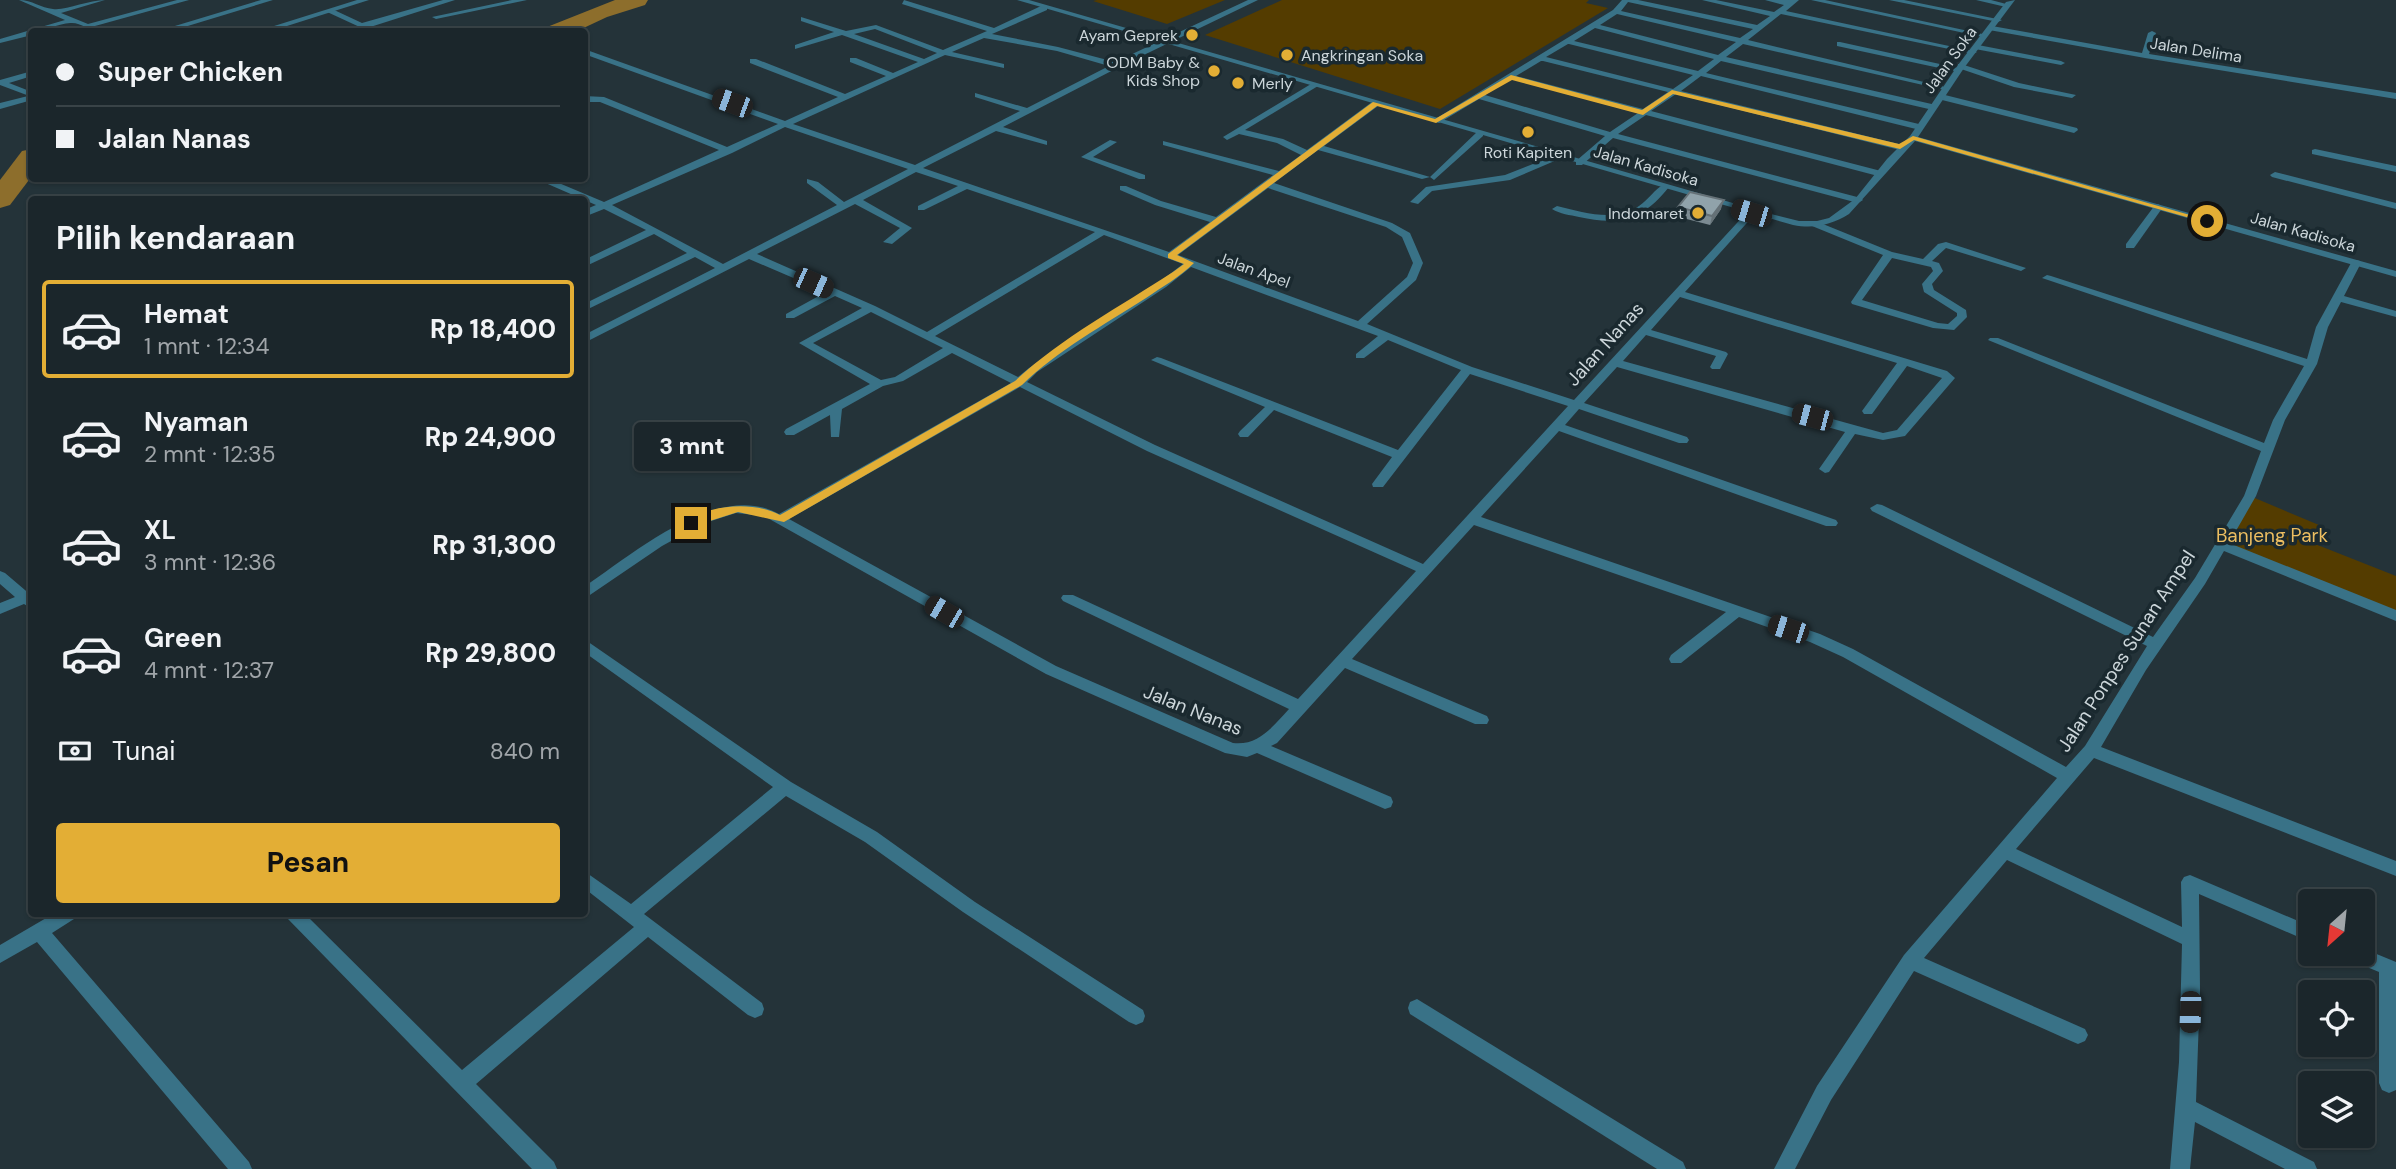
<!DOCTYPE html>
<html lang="id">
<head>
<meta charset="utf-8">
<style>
	:root { --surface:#1b262b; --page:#242e33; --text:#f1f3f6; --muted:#a0a5a9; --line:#394347; --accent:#e3ae35 }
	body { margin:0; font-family:"DM Sans",sans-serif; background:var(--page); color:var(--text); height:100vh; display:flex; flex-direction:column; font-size:26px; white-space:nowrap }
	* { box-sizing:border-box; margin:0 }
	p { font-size:23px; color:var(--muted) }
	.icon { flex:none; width:38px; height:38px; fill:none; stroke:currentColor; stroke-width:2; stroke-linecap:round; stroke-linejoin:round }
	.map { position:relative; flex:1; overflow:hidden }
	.sheet { position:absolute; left:28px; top:196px; width:560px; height:721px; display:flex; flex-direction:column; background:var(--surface); border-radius:7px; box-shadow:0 2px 5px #0004,0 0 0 2px var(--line) }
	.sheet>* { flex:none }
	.hud { position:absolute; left:28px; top:28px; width:560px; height:154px; border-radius:7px; box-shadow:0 2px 5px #0004,0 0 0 2px var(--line); display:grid; align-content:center; height:154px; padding:0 28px; background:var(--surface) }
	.needle { width:46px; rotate:207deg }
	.fabs { position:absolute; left:2298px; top:889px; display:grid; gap:14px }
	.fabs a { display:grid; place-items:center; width:77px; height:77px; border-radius:7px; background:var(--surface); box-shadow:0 2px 5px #0004,0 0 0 2px var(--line); font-size:35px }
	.end { position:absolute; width:32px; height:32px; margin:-16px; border:9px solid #e3ae35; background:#111; box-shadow:0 0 0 4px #111 }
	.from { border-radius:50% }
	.bubble { position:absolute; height:49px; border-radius:7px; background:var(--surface); box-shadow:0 2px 5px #0004,0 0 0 2px var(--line); font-size:23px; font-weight:800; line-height:49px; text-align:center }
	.car { position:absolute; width:21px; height:42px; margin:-21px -10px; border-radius:9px; box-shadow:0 0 5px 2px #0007; background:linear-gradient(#222 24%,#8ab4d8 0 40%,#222 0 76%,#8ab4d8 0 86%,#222 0) }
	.hud b { display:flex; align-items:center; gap:24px; height:66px; font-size:26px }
	.hud b+b { border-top:2px solid var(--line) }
	.hud i { width:18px; height:18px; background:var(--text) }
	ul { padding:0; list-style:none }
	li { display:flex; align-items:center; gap:21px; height:98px; margin:0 14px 10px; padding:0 14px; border:4px solid transparent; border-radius:7px }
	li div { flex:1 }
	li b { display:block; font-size:26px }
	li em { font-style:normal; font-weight:800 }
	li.active { border-color:var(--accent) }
	li>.icon { width:63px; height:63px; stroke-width:1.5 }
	h2 { padding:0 28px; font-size:32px; line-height:84px }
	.pay { display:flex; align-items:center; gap:18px; height:77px; padding:0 28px; font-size:26px }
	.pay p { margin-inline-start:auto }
	.action { display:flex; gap:14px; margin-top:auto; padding:14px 28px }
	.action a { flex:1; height:80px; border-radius:7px; background:var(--accent); color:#111; font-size:28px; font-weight:800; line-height:80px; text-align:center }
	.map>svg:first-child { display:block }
	.green { fill:#543c00 }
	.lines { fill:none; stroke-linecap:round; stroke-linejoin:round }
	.river { fill:#8d6e2c; fill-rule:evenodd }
	.minor { fill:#397287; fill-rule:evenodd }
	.tertiary { fill:#397287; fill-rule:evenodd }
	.wall { fill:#7c8b92 }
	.shaded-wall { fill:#657177 }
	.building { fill:#90a2aa; stroke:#657177; stroke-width:2 }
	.route { fill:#e3ae35 }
	.poi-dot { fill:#e3ae35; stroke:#1a292f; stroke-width:2.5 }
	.labels { text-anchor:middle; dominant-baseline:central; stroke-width:7; stroke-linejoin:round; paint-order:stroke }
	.far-poi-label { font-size:16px; fill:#ccd6da; stroke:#1a292f; text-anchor:end }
	.far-street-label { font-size:16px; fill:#ccd6da; stroke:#1a292f }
	.street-label { font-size:19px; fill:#ccd6da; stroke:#1a292f }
	.park-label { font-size:19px; fill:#ecbe61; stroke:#1a292f }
</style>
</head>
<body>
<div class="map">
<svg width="2396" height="1169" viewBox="0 0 2396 1169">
	<rect width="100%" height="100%" fill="#243339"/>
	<g class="green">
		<path d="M 1097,0 L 1225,0 L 1167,24 L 1093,1 Z"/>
		<path d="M 1282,0 L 1589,0 L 1586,3 L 1608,8 L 1440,109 L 1205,35 Z"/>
		<path d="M 2250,496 L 2319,525 L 2310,542 L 2396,576 L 2396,615 L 2222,545 Z"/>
	</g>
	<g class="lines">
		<g class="river">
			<path d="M 615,0 L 648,0 L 645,5 L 607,17 L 575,32 L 544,32 L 547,27 Z"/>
			<path d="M 32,149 L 32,176 L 10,205 L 0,208 L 0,180 L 22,151 Z"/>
		</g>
		<g class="minor">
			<path d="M 19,0 C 32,0 41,8 53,9 C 65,11 88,0 105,0 L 61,13 L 88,24 L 177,0 L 189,0 L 95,26 L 100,28 L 100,32 C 90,31 81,23 72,23 C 60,22 46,32 32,32 L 32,35 L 0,43 L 0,39 L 65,20 Z"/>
			<path d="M 261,0 L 273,0 L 168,32 L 155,32 Z"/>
			<path d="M 443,0 L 455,0 L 364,29 L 325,11 L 332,9 L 362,23 Z"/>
			<path d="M 512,0 L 527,0 L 436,19 L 432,17 Z"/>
			<path d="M 904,0 L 994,28 L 1041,6 L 1047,6 L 1047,10 L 992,34 L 1058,47 L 1115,62 L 1248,0 L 1258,0 L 1123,65 L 1003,127 L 1047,141 L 1047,145 L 996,131 L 923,168 L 1169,252 L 1210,222 L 1155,205 L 1120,190 L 1120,186 L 1126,186 L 1161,201 L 1216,217 L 1273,175 L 1163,145 L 1163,141 L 1279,171 L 1301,155 L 1277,143 L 1239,134 L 1227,140 L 1223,137 L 1311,84 L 1318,86 L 1245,130 L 1283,139 L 1307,150 L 1372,102 L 1378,102 L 1378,106 L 1324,146 L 1430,177 L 1477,132 L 1483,132 L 1483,136 L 1434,180 L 1430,177 L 1422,179 L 1318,150 L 1274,183 L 1392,223 L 1410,233 L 1423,263 L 1416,280 L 1367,324 L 1472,367 L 1574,400 L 1748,211 L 1754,211 L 1754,215 L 1685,292 L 1947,371 L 1955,378 L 1905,436 L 1883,440 L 1855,434 L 1829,472 L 1825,473 L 1819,469 L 1845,432 L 1617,367 L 1584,403 L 1687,437 L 1689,440 L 1687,443 L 1679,443 L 1579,409 L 1565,425 L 1836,520 L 1838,523 L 1836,526 L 1826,526 L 1559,431 L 1481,517 L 1820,634 L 1853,649 L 2066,767 L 2085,746 L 2147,646 L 1872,511 L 1870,508 L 1877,504 L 1882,505 L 2153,637 L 2195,578 L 2244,496 L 2261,451 L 1988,340 L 1990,338 L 1998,338 L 2264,443 L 2273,420 L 2304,366 L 2042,278 L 2047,275 L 2051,276 L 2307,359 L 2316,327 L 2351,263 L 2356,260 L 2360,261 L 2361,263 L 2344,296 L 2396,311 L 2396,317 L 2341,302 L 2328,327 L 2317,364 L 2285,420 L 2256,496 L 2229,543 L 2396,610 L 2396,621 L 2224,551 L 2205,584 L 2146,670 L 2101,747 L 2396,861 L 2396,876 L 2094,758 L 2016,849 L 2182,927 L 2181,882 L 2184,877 L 2190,875 L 2310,926 L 2310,942 L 2199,894 L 2200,990 L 2196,1102 L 2314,1162 L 2317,1169 L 2285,1169 L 2195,1122 L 2190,1169 L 2170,1169 L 2179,1062 L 2182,944 L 2007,860 L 1924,958 L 2085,1029 L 2088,1035 L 2085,1041 L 2078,1044 L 2071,1041 L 1914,971 L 1831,1100 L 1795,1169 L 1774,1169 L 1817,1086 L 1904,955 L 2057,778 L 1843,657 L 1810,642 L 1739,617 L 1681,663 L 1671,663 L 1669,659 L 1671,655 L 1726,612 L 1474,525 L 1352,659 L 1487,716 L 1489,720 L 1487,724 L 1475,724 L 1345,668 L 1277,743 L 1271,746 L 1391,797 L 1393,802 L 1391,807 L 1385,809 L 1257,753 L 1247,757 L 1225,753 L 1046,674 L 764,516 L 736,513 L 702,524 L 662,546 L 584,599 L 584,587 C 633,554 718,480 779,514 L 1011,383 L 952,353 L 903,381 L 883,386 L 842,409 L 839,437 L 831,437 L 830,415 L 794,435 L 786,435 L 784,432 L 786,429 L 870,384 L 799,343 L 862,308 L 835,296 L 794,318 L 786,318 L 786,314 L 826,292 L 749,259 L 584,343 L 584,335 L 715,268 L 695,257 L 584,311 L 584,304 L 687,253 L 654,234 L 584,267 L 584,260 L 646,230 L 604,209 L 584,217 L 584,210 L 596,205 L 534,178 L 547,178 L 604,202 L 719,150 L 600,102 L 584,102 L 584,96 L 604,97 L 727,147 L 778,124 L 584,54 L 584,49 L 785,121 L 838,97 L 750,63 L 750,59 L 756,59 L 845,94 L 886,76 L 850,62 L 850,58 L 856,58 L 893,73 L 918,62 L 842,35 L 795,49 L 795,45 L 834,32 L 801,21 L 801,17 L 846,31 L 876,25 L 943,50 L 987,31 L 902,4 ZM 875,29 L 937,53 L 924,59 L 854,34 ZM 984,38 L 1057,51 L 1109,66 L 1027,108 L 975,93 L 975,97 L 1020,111 L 915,165 L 793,124 L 945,55 L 1004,68 L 1004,64 L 952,52 ZM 785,127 L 908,169 L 844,202 L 818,182 L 807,179 L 807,183 L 837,205 L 723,264 L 612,205 L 732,153 ZM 916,172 L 958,186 L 918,206 L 918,210 L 924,210 L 967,189 L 1095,232 L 927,332 L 875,306 L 757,254 L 855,204 L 900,228 L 883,242 L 892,244 L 912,228 L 863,200 ZM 1268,188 L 1386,227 L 1402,237 L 1413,263 L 1407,277 L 1358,321 L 1178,255 ZM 1104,235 L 1183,264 L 1158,283 L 1029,368 L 1018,377 L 935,336 ZM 1191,267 L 1378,336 L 1356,354 L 1356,358 L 1364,358 L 1388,340 L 1461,370 L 1398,450 L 1161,358 L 1157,357 L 1151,360 L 1265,407 L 1240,431 L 1238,434 L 1240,437 L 1248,437 L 1274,410 L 1392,457 L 1372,484 L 1373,487 L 1383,487 L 1470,374 L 1568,406 L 1423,564 L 1155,445 L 1027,382 L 1037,372 L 1166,287 ZM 1680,297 L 1897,363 L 1862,411 L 1864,414 L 1872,414 L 1907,366 L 1942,378 L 1897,430 L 1883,433 L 1623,361 L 1646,335 L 1716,356 L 1710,367 L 1712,369 L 1720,369 L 1728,354 L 1726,352 L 1651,330 ZM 871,312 L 943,348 L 895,377 L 881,380 L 813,343 ZM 1020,387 L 1147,451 L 1416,571 L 1298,699 L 1073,595 L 1063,595 L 1061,598 L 1063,601 L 1289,709 C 1273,726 1259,746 1233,743 L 1056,666 L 789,519 Z"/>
			<path d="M 1622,0 L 1638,0 L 1757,25 L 1770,16 L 1702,0 L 1716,0 L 1774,12 L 1784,5 L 1765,0 L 1799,0 L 1786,11 L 1977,52 L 1973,54 L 1781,14 L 1748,40 L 1949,88 L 1945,90 L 1743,44 L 1726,57 L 1936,105 L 1937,107 L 1933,110 L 1721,61 L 1706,73 L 1923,125 L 1923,129 L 1920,130 L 1701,76 L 1681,91 L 1903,145 L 1903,149 L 1900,150 L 1676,94 L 1651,111 L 1881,171 L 1881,175 L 1878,176 L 1646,115 L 1618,134 L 1861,198 L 1863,200 L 1858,203 L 1613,138 L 1582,165 L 1576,165 L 1576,161 L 1605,136 L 1479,99 L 1439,123 L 1432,121 L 1613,10 ZM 1628,2 L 1753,29 L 1740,38 L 1621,11 ZM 1617,14 L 1736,42 L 1718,55 L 1600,25 ZM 1595,28 L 1714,59 L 1698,71 L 1574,41 ZM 1568,44 L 1569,44 L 1693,75 L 1673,89 L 1546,57 ZM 1541,61 L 1543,61 L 1668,92 L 1643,109 L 1516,76 ZM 1511,79 L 1638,113 L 1610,132 L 1485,95 Z"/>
			<path d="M 1811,0 L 1825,0 L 1987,35 L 1983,37 Z"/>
			<path d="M 1889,0 L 1904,0 L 2002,20 L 1998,22 Z"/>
			<path d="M 1976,0 L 1991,0 L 2010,5 L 2006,7 Z"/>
			<path d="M 1992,26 L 2142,53 L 2148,33 L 2152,31 L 2156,33 L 2149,54 L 2396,93 L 2396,99 L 2145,58 L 1989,30 L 1988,28 Z"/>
			<path d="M 1840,42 L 1958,68 L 1958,64 L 1961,64 L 2019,83 L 2076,95 L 2072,98 L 2014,87 L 1961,69 L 1958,72 L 1837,46 L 1837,42 Z"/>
			<path d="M 1978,45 L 2061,61 L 2065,63 L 2061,65 L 1975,49 L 1975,45 Z"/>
			<path d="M 32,71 L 32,76 L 9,83 L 32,92 L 32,97 L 0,85 L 0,80 Z"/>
			<path d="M 1941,94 L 2077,128 L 2078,130 L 2074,133 L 1938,99 L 1937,97 Z"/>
			<path d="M 1110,140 L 1117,142 L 1093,157 L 1145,175 L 1145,179 L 1139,179 L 1081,157 Z"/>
			<path d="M 2315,149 L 2396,166 L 2396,172 L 2312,154 L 2312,150 Z"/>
			<path d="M 1556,155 L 1564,157 L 1510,180 L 1432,191 L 1418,204 L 1410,202 L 1426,187 L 1505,175 Z"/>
			<path d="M 2275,172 L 2396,203 L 2396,209 L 2272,177 L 2270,175 Z"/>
			<path d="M 1664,184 L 1669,187 C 1643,220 1619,226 1579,217 C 1570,215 1560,214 1552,209 L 1557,206 C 1583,212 1615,223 1639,206 C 1648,200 1655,189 1664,184 Z"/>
			<path d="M 458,194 L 468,200 L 455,199 L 455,195 Z"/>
			<path d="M 2158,204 L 2163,207 L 2134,248 L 2126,248 L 2126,244 L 2155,205 Z"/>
			<path d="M 1812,222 L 1818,222 L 1892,252 L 1923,259 L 1938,244 L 1946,242 L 2026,268 L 2021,271 L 1946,248 L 1932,261 L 1939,263 L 1943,271 L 1932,284 L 1934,290 L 1966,310 L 1967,317 L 1954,330 L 1933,328 L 1852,304 L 1851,302 L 1883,255 L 1812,226 ZM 1892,258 L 1931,267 L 1933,271 L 1922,284 L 1924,292 L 1957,313 L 1957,316 L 1948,324 L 1938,323 L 1862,300 Z"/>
			<path d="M 0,571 L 5,573 L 32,596 L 32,609 L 24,604 L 0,614 L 0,603 L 15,597 L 0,584 Z"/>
			<path d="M 584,639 L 791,782 L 877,832 L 975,902 L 1143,1010 L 1145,1016 L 1143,1022 L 1136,1025 L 1129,1022 L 963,912 L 865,842 L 786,796 L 644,914 L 762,1003 L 764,1009 L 762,1015 L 755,1018 L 748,1015 L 648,937 L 476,1084 L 554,1162 L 557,1169 L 532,1169 L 288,919 L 285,914 L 305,914 L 462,1070 L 634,927 L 584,888 L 584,871 L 631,904 L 773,787 L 584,652 Z"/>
			<path d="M 53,914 L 77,914 L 74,919 L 52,933 L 249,1162 L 252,1169 L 228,1169 L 37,942 L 0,963 L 0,945 Z"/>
			<path d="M 2362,948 L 2396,962 L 2396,1090 L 2389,1093 L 2382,1090 L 2379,1083 L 2379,972 L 2350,960 L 2347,954 L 2362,954 Z"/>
			<path d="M 1417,999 L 1683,1162 L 1686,1169 L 1657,1169 L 1410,1014 L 1408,1008 L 1410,1002 Z"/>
		</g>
		<g class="tertiary">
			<path d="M 357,0 L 369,0 L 268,32 L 255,32 Z"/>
			<path d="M 1017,0 L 1029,0 L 1771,214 L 1799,221 L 1817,221 L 1829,218 L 1855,199 L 1887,159 L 1910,136 L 1958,65 L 2006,2 L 2015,0 L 1964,68 L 1918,137 L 2396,271 L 2396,277 L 1915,141 L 1849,214 C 1831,225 1814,229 1793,225 Z"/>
			<path d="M 32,95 L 32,100 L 0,109 L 0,103 Z"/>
		</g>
	</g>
	<path class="wall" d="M 1678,207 L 1721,209 L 1710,225 L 1675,216 Z"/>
	<path class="shaded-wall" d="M 1724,200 L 1721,209 L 1710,225 L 1712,216 Z"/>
	<path class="building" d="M 1690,192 L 1724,200 L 1712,216 L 1678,207 Z"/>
	<path class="route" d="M 1511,75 L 1642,110 L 1672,90 L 1899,144 L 1913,136 L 2211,221 L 2204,222 L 1914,140 L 1900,149 L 1673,94 L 1643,115 L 1512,80 L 1436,123 L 1377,106 L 1177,255 L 1194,263 C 1180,277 1162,287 1146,298 C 1104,325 1058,350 1022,385 L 784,522 L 738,512 L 691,527 L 685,523 C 708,504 754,501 780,515 L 1015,381 C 1061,338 1121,306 1173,272 L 1184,264 L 1168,258 L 1168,254 L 1373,102 L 1435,119 Z"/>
	<g class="poi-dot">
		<circle cx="1192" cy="35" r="7"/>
		<circle cx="1287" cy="55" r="7"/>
		<circle cx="1214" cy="71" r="7"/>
		<circle cx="1238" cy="83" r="7"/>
		<circle cx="1528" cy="132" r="7"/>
		<circle cx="1698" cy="213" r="7"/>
	</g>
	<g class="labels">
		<g class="far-poi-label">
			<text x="1178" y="35">Ayam Geprek</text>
			<text x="1301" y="55" text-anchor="start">Angkringan Soka</text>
			<text x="1200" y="62">ODM Baby &amp;<tspan x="1200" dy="18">Kids Shop</tspan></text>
			<text x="1252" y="83" text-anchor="start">Merly</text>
			<text x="1528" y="152" text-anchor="middle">Roti Kapiten</text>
			<text x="1684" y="213">Indomaret</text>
		</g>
		<g class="far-street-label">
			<text transform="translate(2196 50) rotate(9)">Jalan Delima</text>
			<text transform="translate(1950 60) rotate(-54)">Jalan Soka</text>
			<text transform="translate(1646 166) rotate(16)">Jalan Kadisoka</text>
			<text transform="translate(2303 232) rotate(16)">Jalan Kadisoka</text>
			<text transform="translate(1254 270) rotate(20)">Jalan Apel</text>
		</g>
		<g class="street-label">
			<text transform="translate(1605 344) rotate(-48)">Jalan Nanas</text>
			<text transform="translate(2126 651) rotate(-57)">Jalan Ponpes Sunan Ampel</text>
			<text transform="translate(1193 710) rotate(22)">Jalan Nanas</text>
		</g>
		<g class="park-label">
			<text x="2272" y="535">Banjeng Park</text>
		</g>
	</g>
</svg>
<div class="fabs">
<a><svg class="needle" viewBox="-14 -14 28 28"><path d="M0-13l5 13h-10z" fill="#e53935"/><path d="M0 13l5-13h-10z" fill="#a0a5a9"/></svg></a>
<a><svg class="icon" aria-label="locate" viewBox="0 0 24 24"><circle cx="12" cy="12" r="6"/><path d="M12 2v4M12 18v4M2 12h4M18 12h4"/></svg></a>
<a><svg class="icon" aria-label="layers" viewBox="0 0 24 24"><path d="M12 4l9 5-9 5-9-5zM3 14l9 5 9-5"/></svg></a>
</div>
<i class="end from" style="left:2207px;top:221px"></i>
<i class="end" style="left:691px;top:523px"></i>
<div class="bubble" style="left:634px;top:422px;width:116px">3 mnt</div>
<i class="car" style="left:732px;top:103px;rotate:290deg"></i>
<i class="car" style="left:1751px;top:213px;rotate:287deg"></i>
<i class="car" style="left:813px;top:283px;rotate:114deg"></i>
<i class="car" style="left:1812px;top:417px;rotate:285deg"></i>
<i class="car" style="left:944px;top:612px;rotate:300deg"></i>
<i class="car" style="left:1788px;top:629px;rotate:288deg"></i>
<i class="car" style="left:2190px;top:1012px;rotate:182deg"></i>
<div class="hud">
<b><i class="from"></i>Super Chicken</b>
<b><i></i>Jalan Nanas</b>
</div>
<section class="sheet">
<h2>Pilih kendaraan</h2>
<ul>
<li class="active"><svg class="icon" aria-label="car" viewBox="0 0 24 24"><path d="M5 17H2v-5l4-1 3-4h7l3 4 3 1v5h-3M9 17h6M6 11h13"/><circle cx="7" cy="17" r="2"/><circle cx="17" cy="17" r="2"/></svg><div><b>Hemat</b><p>1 mnt · 12:34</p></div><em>Rp 18,400</em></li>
<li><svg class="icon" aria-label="car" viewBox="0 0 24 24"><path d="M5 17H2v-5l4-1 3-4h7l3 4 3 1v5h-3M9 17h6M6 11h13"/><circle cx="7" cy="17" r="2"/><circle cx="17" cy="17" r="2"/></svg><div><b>Nyaman</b><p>2 mnt · 12:35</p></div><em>Rp 24,900</em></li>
<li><svg class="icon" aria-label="car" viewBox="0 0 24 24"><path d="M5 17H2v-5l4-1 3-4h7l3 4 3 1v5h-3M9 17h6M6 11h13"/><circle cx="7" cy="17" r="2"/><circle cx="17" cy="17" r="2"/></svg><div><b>XL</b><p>3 mnt · 12:36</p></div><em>Rp 31,300</em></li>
<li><svg class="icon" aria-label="car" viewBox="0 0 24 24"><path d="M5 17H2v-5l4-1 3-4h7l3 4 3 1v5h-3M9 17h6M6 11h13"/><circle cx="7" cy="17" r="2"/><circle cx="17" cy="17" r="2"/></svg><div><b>Green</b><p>4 mnt · 12:37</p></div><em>Rp 29,800</em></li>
</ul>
<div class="pay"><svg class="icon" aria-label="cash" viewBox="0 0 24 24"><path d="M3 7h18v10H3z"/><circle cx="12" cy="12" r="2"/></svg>Tunai<p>840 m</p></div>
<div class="action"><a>Pesan</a></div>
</section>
</div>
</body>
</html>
